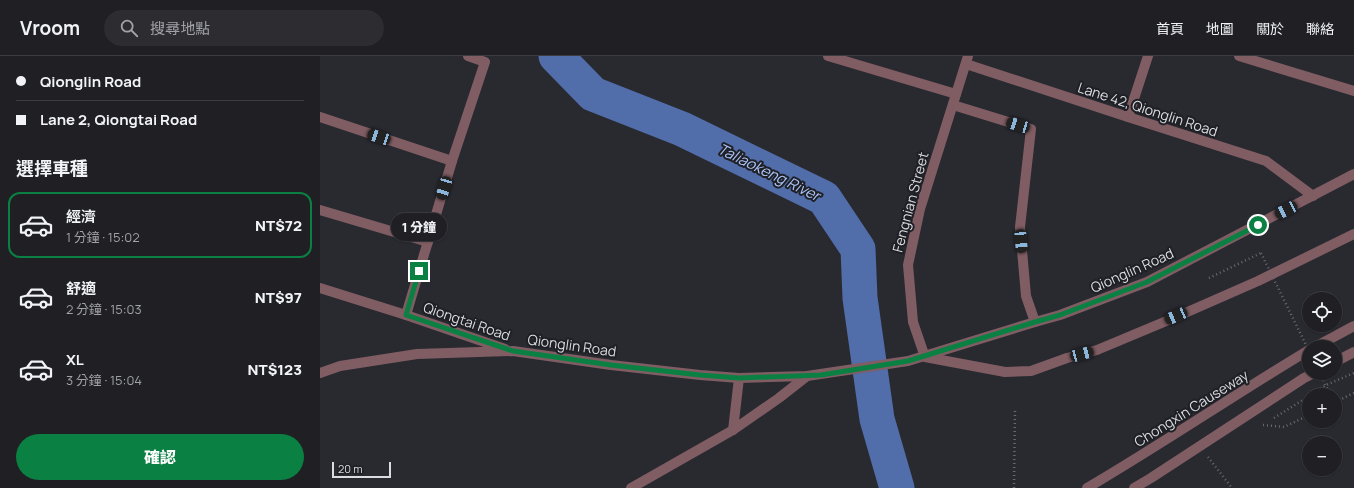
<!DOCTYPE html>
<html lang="zh-TW">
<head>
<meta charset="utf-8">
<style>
	:root { --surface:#1f1f24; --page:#2c2c31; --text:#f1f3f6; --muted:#a1a2a6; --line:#3c3d41; --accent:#0b8043 }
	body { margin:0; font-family:Manrope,"Noto Sans TC",sans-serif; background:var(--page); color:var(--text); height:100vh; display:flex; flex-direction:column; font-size:15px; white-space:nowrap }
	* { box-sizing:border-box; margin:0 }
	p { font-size:13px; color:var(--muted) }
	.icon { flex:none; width:22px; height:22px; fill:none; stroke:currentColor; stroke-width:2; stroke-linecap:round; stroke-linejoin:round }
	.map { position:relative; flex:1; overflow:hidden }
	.drawer { display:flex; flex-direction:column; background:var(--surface); width:320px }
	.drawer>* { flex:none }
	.guide { display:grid; align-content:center; height:88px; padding:0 16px; background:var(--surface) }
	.buttons { position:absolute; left:982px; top:236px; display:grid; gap:8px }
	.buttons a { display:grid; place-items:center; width:40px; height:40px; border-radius:50%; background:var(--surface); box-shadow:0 1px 3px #0004,0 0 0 1px var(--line); font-size:20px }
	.scale { position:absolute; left:12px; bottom:10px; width:59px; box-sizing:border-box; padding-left:4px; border:2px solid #dbdce0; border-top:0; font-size:11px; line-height:14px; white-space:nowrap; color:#dbdce0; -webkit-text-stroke:3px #1f2026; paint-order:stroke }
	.end { position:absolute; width:18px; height:18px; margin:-9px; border:5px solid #0b8043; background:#fff; box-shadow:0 0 0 2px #fff }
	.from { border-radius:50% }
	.bubble { position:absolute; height:28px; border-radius:14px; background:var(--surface); box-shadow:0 1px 3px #0004,0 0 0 1px var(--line); font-size:13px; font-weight:800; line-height:28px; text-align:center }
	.car { position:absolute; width:12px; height:24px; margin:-12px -6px; border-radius:5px; box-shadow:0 0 3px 1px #0007; background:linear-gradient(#222 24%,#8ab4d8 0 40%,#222 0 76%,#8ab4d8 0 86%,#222 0) }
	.guide b { display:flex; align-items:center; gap:14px; height:38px; font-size:15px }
	.guide b+b { border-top:1px solid var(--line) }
	.guide i { width:10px; height:10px; background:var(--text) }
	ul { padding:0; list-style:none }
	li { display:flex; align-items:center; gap:12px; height:66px; margin:0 8px 6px; padding:0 8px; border:2px solid transparent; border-radius:12px }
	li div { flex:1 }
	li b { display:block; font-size:15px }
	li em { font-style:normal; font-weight:800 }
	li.current { border-color:var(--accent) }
	li>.icon { width:36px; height:36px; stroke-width:1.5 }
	h2 { padding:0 16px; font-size:18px; line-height:48px }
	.button { display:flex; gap:8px; margin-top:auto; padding:8px 16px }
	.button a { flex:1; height:46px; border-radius:24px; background:var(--accent); color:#fff; font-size:16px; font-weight:800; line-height:46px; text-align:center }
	header { display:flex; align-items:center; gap:24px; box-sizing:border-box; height:56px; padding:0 20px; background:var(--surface); border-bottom:1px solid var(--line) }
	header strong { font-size:19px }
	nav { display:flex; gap:22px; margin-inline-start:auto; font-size:14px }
	.search { width:280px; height:36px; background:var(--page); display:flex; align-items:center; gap:10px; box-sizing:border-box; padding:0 14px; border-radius:22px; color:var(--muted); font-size:15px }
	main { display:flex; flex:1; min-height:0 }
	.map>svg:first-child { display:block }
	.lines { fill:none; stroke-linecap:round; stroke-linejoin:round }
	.river { stroke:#516daa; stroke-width:35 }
	.path { stroke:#69696f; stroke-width:2.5; stroke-dasharray:1 3; stroke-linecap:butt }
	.minor { stroke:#7f5d63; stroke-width:10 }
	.path-bridge { stroke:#69696f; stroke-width:2.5; stroke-dasharray:1 3; stroke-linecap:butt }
	.route { stroke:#0b8043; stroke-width:5 }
	.labels { text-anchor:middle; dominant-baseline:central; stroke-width:4; stroke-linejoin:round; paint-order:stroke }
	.street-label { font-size:14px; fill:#dbdce0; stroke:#1f2026 }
	.water-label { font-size:15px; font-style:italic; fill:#abc5f9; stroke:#1f2026 }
</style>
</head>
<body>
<header>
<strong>Vroom</strong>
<div class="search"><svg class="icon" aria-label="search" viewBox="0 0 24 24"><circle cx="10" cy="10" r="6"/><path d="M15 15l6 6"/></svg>搜尋地點</div>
<nav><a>首頁</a><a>地圖</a><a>關於</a><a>聯絡</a></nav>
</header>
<main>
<section class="drawer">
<div class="guide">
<b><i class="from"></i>Qionglin Road</b>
<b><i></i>Lane 2, Qiongtai Road</b>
</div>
<h2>選擇車種</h2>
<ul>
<li class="current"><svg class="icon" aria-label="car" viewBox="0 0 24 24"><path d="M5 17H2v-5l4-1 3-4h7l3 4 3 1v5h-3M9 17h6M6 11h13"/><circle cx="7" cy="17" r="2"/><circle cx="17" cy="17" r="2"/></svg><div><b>經濟</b><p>1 分鐘 · 15:02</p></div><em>NT$72</em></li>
<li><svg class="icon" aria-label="car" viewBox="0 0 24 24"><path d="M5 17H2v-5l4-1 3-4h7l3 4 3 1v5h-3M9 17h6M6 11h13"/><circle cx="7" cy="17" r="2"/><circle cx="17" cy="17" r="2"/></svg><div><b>舒適</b><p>2 分鐘 · 15:03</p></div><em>NT$97</em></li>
<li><svg class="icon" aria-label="car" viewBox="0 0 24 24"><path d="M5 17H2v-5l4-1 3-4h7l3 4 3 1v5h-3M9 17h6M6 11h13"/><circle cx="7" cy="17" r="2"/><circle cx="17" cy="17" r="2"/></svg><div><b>XL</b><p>3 分鐘 · 15:04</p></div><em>NT$123</em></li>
</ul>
<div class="button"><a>確認</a></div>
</section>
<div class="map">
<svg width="1034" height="432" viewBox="0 0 1034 432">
	<rect width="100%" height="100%" fill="#292930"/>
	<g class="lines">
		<path class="river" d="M 236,0 L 273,38 L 362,73 L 504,142 L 538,193 L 540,242 L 557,363 L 577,432"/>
		<g class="path">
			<path d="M 889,222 L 941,197"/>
			<path d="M 990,339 L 1006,329 L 1034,317"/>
			<path d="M 1015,346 L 1034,337"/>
			<path d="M 954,362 L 989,340"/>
			<path d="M 943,369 L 964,371 L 989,359"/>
			<path d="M 888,401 L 912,432"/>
			<path d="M 694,432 L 695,354"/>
		</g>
		<g class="minor">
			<path d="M 508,0 L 636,38"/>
			<path d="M 648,0 L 600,153 L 588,209 L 593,266 L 605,301 L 685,316 L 711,315 L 747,302 L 777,294 L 856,261 L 938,225 L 1034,178"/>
			<path d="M 919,0 L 1034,35"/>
			<path d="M 646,8 L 808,61 L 946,105 L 993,140"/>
			<path d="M 633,49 L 711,73 L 700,171 L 706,240 L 715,266"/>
			<path d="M 0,61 L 132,105"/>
			<path d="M 808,61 L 828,0"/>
			<path d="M 0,154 L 108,186"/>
			<path d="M 0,232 L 86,259 L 185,293"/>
			<path d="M 86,259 L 132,105 L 165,6 L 148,0"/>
			<path d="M 995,291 L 1034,270"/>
			<path d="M 1015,306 L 1034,296"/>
			<path d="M 0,317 L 20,310 L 97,298 L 193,295 L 291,309 L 380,319 L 419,322 L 487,320 L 588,305 L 715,266 L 740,259 L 827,226 L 1034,118"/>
			<path d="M 413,374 L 419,322"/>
			<path d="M 311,432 L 413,374 L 459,342 L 487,320"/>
			<path d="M 767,432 C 842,388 914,339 989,294"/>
			<path d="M 814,432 L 831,422 L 984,322 L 994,317"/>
		</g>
		<g class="path-bridge">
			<path d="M 941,197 L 989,295"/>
			<path d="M 1000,317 L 1010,339"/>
		</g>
	</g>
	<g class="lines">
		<path class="route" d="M 99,215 L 86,259 L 193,295 L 291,309 L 380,319 L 419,322 L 501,319 L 588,305 L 715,266 L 740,259 L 827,226 L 938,169"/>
	</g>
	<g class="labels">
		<g class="street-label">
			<text transform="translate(828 53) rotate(18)">Lane 42, Qionglin Road</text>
			<text transform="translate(590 146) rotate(-75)">Fengnian Street</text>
			<text transform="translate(812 214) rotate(-24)">Qionglin Road</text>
			<text transform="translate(147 265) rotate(19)">Qiongtai Road</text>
			<text transform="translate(252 289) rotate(8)">Qionglin Road</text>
			<text transform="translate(871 352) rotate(-32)">Chongxin Causeway</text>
		</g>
		<g class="water-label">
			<text transform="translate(449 116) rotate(26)">Taliaokeng River</text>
		</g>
	</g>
</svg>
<div class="buttons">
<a><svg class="icon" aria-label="locate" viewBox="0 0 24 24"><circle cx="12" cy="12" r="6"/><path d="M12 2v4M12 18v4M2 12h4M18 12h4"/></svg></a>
<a><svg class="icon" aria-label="layers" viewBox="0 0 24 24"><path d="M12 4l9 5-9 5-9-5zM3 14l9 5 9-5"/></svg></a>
<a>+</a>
<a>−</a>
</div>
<div class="scale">20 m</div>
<i class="end from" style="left:938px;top:169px"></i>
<i class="end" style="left:99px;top:215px"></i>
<div class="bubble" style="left:71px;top:157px;width:56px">1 分鐘</div>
<i class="car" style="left:698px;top:69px;rotate:287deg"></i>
<i class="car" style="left:59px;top:81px;rotate:288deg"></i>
<i class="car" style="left:124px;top:132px;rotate:197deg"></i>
<i class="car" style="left:966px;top:154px;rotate:243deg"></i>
<i class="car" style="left:701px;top:185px;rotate:175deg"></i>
<i class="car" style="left:856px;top:260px;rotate:247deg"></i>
<i class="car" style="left:762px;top:298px;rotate:75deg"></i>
</div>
</main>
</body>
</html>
